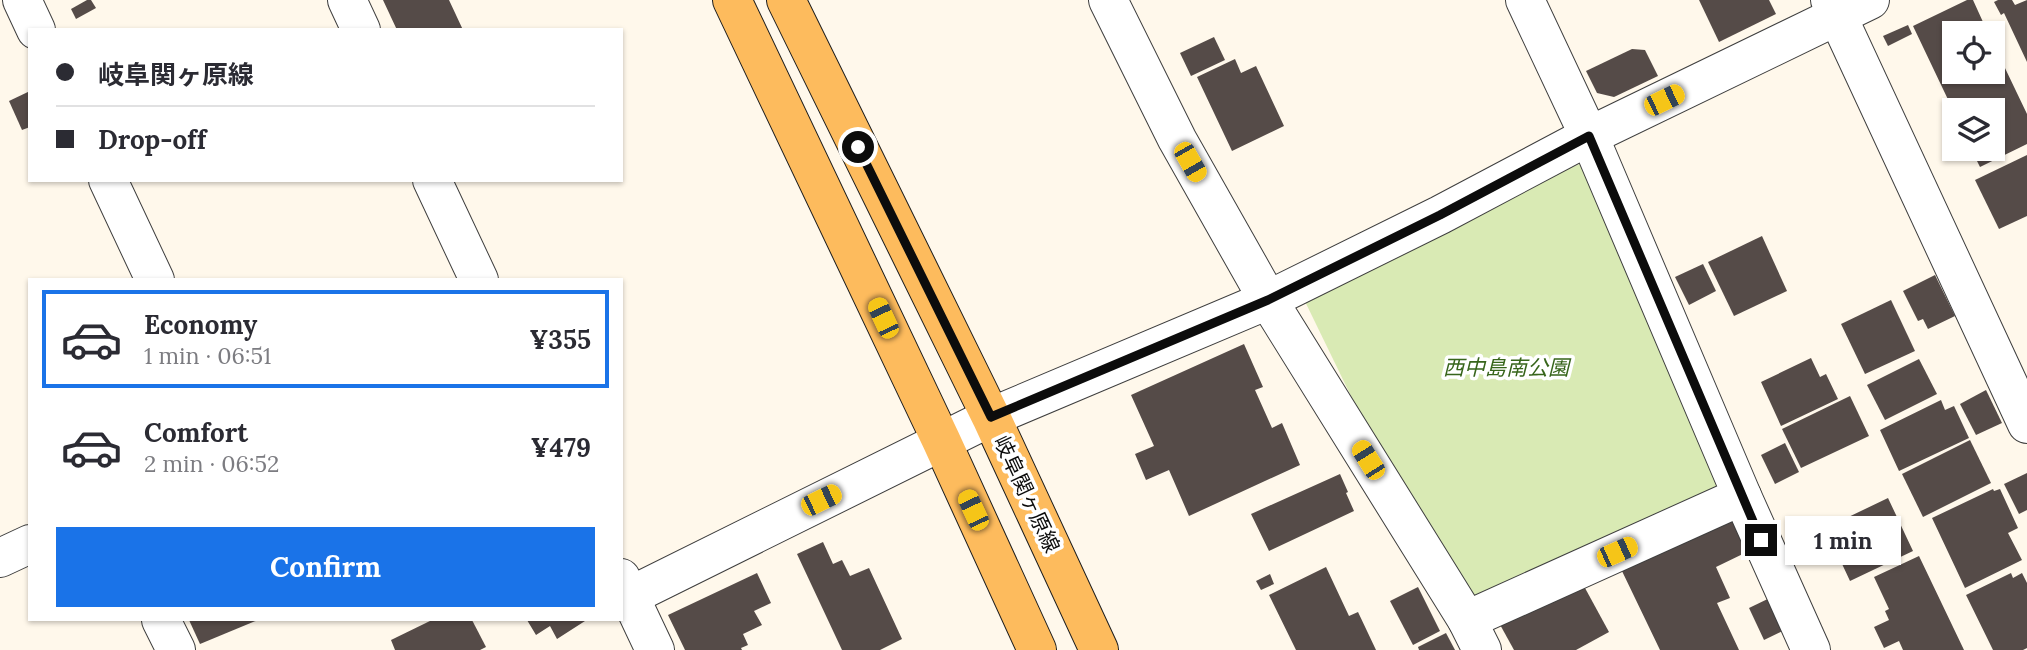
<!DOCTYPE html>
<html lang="en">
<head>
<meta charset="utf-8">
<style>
	:root { --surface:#fff; --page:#f2f2f3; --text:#2b2b33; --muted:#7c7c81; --line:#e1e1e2; --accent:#1a73e8 }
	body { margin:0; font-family:Lora,"Noto Sans JP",serif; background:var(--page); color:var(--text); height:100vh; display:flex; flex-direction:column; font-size:26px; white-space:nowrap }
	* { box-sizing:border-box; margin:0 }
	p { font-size:23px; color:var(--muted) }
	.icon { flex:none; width:38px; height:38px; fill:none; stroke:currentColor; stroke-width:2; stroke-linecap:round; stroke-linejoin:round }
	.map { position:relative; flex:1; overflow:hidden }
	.side { position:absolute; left:28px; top:278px; width:595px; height:343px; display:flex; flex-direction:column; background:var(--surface); border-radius:0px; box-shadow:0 2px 5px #0004 }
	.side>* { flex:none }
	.banner { position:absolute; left:28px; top:28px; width:595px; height:154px; border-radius:0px; box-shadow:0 2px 5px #0004; display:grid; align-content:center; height:154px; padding:0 28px; background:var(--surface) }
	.buttons { position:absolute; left:1942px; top:21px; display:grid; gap:14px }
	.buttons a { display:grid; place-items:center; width:63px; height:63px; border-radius:0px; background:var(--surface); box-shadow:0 2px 5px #0004; font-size:35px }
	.end { position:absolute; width:32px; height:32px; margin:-16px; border:9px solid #0c0c0c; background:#fff; box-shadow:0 0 0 4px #fff }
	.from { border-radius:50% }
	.bubble { position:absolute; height:49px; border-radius:0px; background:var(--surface); box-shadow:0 2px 5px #0004; font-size:23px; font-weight:700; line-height:49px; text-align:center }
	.car { position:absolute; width:21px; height:42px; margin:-21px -10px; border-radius:9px; box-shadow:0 0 5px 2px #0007; background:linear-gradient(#f5c518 24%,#345 0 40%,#f5c518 0 76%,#345 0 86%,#f5c518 0) }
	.banner b { display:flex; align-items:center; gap:24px; height:66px; font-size:26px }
	.banner b+b { border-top:2px solid var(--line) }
	.banner i { width:18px; height:18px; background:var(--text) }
	ul { padding:12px 0 0; list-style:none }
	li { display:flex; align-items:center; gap:21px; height:98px; margin:0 14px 10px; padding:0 14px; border:4px solid transparent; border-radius:0px }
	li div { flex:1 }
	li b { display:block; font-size:26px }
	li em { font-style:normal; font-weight:700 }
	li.selected { border-color:var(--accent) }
	li>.icon { width:63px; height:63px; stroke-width:1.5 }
	.action { display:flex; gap:14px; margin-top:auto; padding:14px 28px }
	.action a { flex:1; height:80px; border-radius:0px; background:var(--accent); color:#fff; font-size:28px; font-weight:700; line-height:80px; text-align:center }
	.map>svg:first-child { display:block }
	.green { fill:#d9eab4 }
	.building { fill:#554b48 }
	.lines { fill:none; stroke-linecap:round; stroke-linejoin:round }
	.street-casing { stroke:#3f3f3f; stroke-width:40 }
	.primary-casing { stroke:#1d1d1d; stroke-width:40 }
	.street { stroke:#fff; stroke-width:38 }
	.primary { stroke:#fdbb5d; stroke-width:38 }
	.route { stroke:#0c0c0c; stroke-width:9 }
	.labels { text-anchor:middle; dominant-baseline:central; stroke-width:7; stroke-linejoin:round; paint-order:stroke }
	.park-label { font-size:21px; font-style:italic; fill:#37651b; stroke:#fff }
	.street-label { font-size:21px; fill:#0c0c0c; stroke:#fff }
</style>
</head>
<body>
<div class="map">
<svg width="2027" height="650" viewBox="0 0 2027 650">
	<rect width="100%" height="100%" fill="#fff8eb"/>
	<path class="green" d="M 1582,163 L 1728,490 L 1456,612 L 1297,285 Z"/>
	<g class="building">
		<path d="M 87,0 L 91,0 L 96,8 L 76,19 L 71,9 Z"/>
		<path d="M 383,0 L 449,0 L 463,30 L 397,30 Z"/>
		<path d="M 1699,0 L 1769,0 L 1776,14 L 1719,42 Z"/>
		<path d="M 1967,0 L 1973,0 L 1988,33 L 1955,33 L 1955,72 L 1993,72 L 1993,43 L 2027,114 L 2027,144 L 1980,167 L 1971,149 L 1993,149 L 1993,110 L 1953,110 L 1913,26 Z"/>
		<path d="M 1998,0 L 2012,0 L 2015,5 L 2027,0 L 2027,62 L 2004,13 L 2001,15 L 1994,2 Z"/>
		<path d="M 1908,25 L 1912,34 L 1888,46 L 1883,36 Z"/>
		<path d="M 1214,37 L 1225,60 L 1191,76 L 1180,53 Z"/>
		<path d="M 1632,49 L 1645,50 L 1658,76 L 1614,97 L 1597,93 L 1586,71 Z"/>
		<path d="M 1235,59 L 1241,73 L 1256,66 L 1284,126 L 1232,151 L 1197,77 Z"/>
		<path d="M 30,91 L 30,127 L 22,130 L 9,101 Z"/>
		<path d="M 2027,155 L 2027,216 L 1999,229 L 1975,180 Z"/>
		<path d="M 1762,236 L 1787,291 L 1734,316 L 1708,262 Z"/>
		<path d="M 1703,264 L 1716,291 L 1689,305 L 1675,277 Z"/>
		<path d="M 1935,275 L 1955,316 L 1928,329 L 1923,319 L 1918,321 L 1903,291 Z"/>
		<path d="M 1891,300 L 1915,351 L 1865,374 L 1841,324 Z"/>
		<path d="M 1244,344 L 1263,387 L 1255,390 L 1272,428 L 1282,423 L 1300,465 L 1189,516 L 1169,470 L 1146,480 L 1135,454 L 1154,446 L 1131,395 Z"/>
		<path d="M 1811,358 L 1820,377 L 1826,374 L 1838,399 L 1781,426 L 1761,382 Z"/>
		<path d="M 1919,359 L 1937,394 L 1885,420 L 1867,385 Z"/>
		<path d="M 1986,390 L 2002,423 L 1976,435 L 1960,404 Z"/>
		<path d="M 1850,396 L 1869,436 L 1801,468 L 1782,429 Z"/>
		<path d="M 1941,400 L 1945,410 L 1954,406 L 1969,438 L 1899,471 L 1880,430 Z"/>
		<path d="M 1970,440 L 1991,483 L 1923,517 L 1902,474 Z"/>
		<path d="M 1785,443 L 1799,472 L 1775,484 L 1761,455 Z"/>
		<path d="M 2027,473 L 2027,510 L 2019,514 L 2004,484 Z"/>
		<path d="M 1340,474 L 1348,492 L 1346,493 L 1354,511 L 1269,551 L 1251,514 Z"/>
		<path d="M 1993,489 L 1994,491 L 2000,489 L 2018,528 L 2008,533 L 2022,560 L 1965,588 L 1932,518 Z"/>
		<path d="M 1888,498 L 1913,551 L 1850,581 L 1836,551 L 1814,562 L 1803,538 L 1834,523 L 1843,541 L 1846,539 L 1838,522 Z"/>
		<path d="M 1725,501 L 1749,551 L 1716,567 L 1730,598 L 1717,603 L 1739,650 L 1660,650 L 1621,569 Z"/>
		<path d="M 823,542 L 833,564 L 842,560 L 850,576 L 869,568 L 902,639 L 880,650 L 842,650 L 797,554 Z"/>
		<path d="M 1919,556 L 1964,650 L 1903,650 L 1899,641 L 1884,648 L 1874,627 L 1889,620 L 1885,611 L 1889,609 L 1874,577 Z"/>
		<path d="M 1326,567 L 1349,616 L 1358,612 L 1376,650 L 1296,650 L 1269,595 Z"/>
		<path d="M 757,573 L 771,603 L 754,611 L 762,625 L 743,634 L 748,645 L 741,648 L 742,650 L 685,650 L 668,615 Z"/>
		<path d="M 2011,573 L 2013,578 L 2022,573 L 2027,583 L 2027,648 L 2023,650 L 1993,650 L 1966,595 Z"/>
		<path d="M 1270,574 L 1274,584 L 1261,590 L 1256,581 Z"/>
		<path d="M 1579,577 L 1609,632 L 1576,650 L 1514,650 L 1498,621 Z"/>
		<path d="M 1418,587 L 1440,631 L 1413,645 L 1390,601 Z"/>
		<path d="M 1778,594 L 1793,626 L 1764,640 L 1749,608 Z"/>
		<path d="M 189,620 L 258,620 L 200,644 Z"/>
		<path d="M 432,620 L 472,620 L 486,647 L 480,650 L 395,650 L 391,640 Z"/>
		<path d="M 527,620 L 584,620 L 585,621 L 557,639 L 550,626 L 536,635 Z"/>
		<path d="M 1446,633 L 1455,650 L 1419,650 L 1418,647 Z"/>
	</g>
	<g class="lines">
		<g class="street-casing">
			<g id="street">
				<path d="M 22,0 L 36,30"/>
				<path d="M 347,0 L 361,30"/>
				<path d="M 1108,0 L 1177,139 L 1268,300 L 1467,620 L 1482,650"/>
				<path d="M 1525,0 L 1589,136 L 1742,496 L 1811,650"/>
				<path d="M 1830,0 L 2027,424"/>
				<path d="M 108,180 L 155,280"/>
				<path d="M 432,180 L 479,280"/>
				<path d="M 0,558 L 30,544"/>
				<path d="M 621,578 L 655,650"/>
				<path d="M 630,596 L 991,417 L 1268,300 L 1440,215 L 1589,136 L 1870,0"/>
				<path d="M 161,620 L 176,650"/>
				<path d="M 1467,620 L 1742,496"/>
			</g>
		</g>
		<g class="primary-casing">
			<g id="primary">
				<path d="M 732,0 L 941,440 L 1037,650"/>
				<path d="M 786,0 L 991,417 L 1099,650"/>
			</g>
		</g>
		<use href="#street" class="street"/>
		<use href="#primary" class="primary"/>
	</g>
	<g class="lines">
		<path class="route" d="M 858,147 L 991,417 L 1268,300 L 1440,215 L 1589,136 L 1761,540"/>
	</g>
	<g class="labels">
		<g class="park-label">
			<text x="1506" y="367">西中島南公園</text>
		</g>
		<g class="street-label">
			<text transform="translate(1027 494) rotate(65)">岐阜関ヶ原線</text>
		</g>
	</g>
</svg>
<div class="buttons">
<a><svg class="icon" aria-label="locate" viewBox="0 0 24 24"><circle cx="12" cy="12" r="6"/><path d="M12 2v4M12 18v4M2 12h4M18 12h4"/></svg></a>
<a><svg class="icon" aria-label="layers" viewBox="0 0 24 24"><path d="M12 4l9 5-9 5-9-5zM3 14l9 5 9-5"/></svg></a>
</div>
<i class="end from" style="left:858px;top:147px"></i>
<i class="end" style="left:1761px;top:540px"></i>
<div class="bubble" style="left:1785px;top:516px;width:116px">1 min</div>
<i class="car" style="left:1664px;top:100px;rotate:64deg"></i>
<i class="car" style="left:1190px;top:162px;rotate:150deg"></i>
<i class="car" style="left:883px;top:318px;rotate:335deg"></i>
<i class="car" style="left:1368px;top:460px;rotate:328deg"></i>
<i class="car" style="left:821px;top:500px;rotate:64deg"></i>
<i class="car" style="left:973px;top:510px;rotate:335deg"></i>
<i class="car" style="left:1617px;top:552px;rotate:66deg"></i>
<div class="banner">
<b><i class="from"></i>岐阜関ヶ原線</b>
<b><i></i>Drop-off</b>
</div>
<section class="side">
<ul>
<li class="selected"><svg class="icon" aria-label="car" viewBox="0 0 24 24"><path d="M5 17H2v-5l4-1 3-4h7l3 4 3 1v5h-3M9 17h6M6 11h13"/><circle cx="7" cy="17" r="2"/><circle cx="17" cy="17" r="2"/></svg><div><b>Economy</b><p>1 min · 06:51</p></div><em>¥355</em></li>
<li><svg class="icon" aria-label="car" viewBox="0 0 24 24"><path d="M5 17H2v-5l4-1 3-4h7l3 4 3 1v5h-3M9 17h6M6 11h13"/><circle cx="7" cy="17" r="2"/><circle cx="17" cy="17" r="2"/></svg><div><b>Comfort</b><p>2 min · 06:52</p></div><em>¥479</em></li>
</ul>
<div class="action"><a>Confirm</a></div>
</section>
</div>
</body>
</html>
